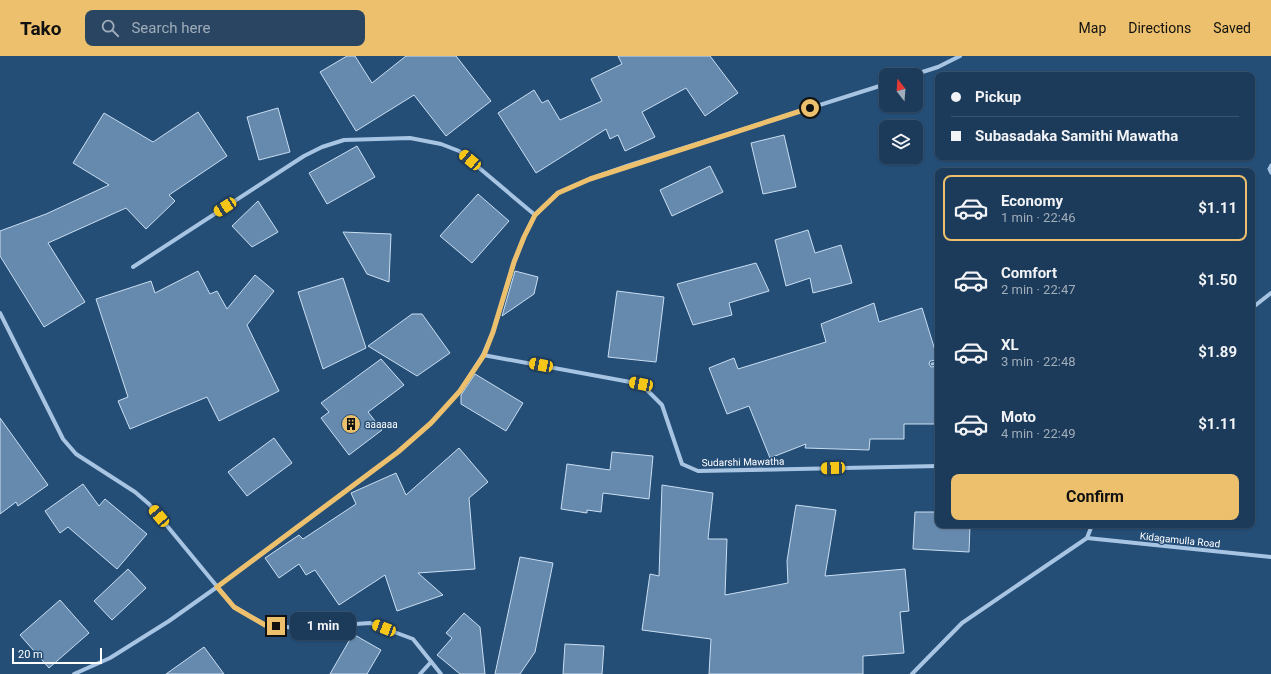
<!DOCTYPE html>
<html lang="en">
<head>
<meta charset="utf-8">
<style>
	:root { --surface:#1c3a59; --page:#294562; --text:#f1f3f6; --muted:#a0adba; --line:#3a546f; --accent:#ecc06c }
	body { margin:0; font-family:Roboto,sans-serif; background:var(--page); color:var(--text); height:100vh; display:flex; flex-direction:column; font-size:15px; white-space:nowrap }
	* { box-sizing:border-box; margin:0 }
	p { font-size:13px; color:var(--muted) }
	.icon { flex:none; width:22px; height:22px; fill:none; stroke:currentColor; stroke-width:2; stroke-linecap:round; stroke-linejoin:round }
	.map { position:relative; flex:1; overflow:hidden }
	.drawer { position:absolute; left:935px; top:112px; width:320px; height:360px; display:flex; flex-direction:column; background:var(--surface); border-radius:8px; box-shadow:0 1px 3px #0004,0 0 0 1px var(--line) }
	.drawer>* { flex:none }
	.hud { position:absolute; left:935px; top:16px; width:320px; height:88px; border-radius:8px; box-shadow:0 1px 3px #0004,0 0 0 1px var(--line); display:grid; align-content:center; height:88px; padding:0 16px; background:var(--surface) }
	.needle { width:26px; rotate:343deg }
	.fabs { position:absolute; left:879px; top:12px; display:grid; gap:8px }
	.fabs a { display:grid; place-items:center; width:44px; height:44px; border-radius:8px; background:var(--surface); box-shadow:0 1px 3px #0004,0 0 0 1px var(--line); font-size:20px }
	.scale { position:absolute; left:12px; bottom:10px; width:90px; box-sizing:border-box; padding-left:4px; border:2px solid #fff; border-top:0; font-size:11px; line-height:14px; white-space:nowrap; color:#fff; -webkit-text-stroke:3px #254e77; paint-order:stroke }
	.end { position:absolute; width:18px; height:18px; margin:-9px; border:5px solid #ecc06c; background:#111; box-shadow:0 0 0 2px #111 }
	.from { border-radius:50% }
	.bubble { position:absolute; height:28px; border-radius:8px; background:var(--surface); box-shadow:0 1px 3px #0004,0 0 0 1px var(--line); font-size:13px; font-weight:700; line-height:28px; text-align:center }
	.car { position:absolute; width:12px; height:24px; margin:-12px -6px; border-radius:5px; box-shadow:0 0 3px 1px #0007; background:linear-gradient(#f5c518 24%,#345 0 40%,#f5c518 0 76%,#345 0 86%,#f5c518 0) }
	.hud b { display:flex; align-items:center; gap:14px; height:38px; font-size:15px }
	.hud b+b { border-top:1px solid var(--line) }
	.hud i { width:10px; height:10px; background:var(--text) }
	ul { padding:7px 0 0; list-style:none }
	li { display:flex; align-items:center; gap:12px; height:66px; margin:0 8px 6px; padding:0 8px; border:2px solid transparent; border-radius:8px }
	li div { flex:1 }
	li b { display:block; font-size:15px }
	li em { font-style:normal; font-weight:700 }
	li.selected { border-color:var(--accent) }
	li>.icon { width:36px; height:36px; stroke-width:1.5 }
	.cta { display:flex; gap:8px; margin-top:auto; padding:8px 16px }
	.cta a { flex:1; height:46px; border-radius:8px; background:var(--accent); color:#111; font-size:16px; font-weight:700; line-height:46px; text-align:center }
	header { display:flex; align-items:center; gap:24px; box-sizing:border-box; height:56px; padding:0 20px; background:var(--accent); color:#111 }
	header strong { font-size:19px }
	nav { display:flex; gap:22px; margin-inline-start:auto; font-size:14px }
	.search { width:280px; height:36px; background:var(--page); display:flex; align-items:center; gap:10px; box-sizing:border-box; padding:0 14px; border-radius:8px; color:var(--muted); font-size:15px }
	.map>svg:first-child { display:block }
	.building { fill:#668aae; stroke:#c9def2 }
	.lines { fill:none; stroke-linecap:round; stroke-linejoin:round }
	.lane { stroke:#a7c5e3; stroke-width:3 }
	.street { stroke:#a7c5e3; stroke-width:4 }
	.route { stroke:#ecc06c; stroke-width:5 }
	.labels { text-anchor:middle; dominant-baseline:central; stroke-width:3; stroke-linejoin:round; paint-order:stroke }
	.poi-label { font-size:10px; fill:#fff; stroke:#254e77; text-anchor:start }
	.street-label { font-size:10px; fill:#fff; stroke:#254e77 }
</style>
</head>
<body>
<header>
<strong>Tako</strong>
<div class="search"><svg class="icon" aria-label="search" viewBox="0 0 24 24"><circle cx="10" cy="10" r="6"/><path d="M15 15l6 6"/></svg>Search here</div>
<nav><a>Map</a><a>Directions</a><a>Saved</a></nav>
</header>
<div class="map">
<svg width="1271" height="618" viewBox="0 0 1271 618">
	<rect width="100%" height="100%" fill="#254e77"/>
	<g class="building">
		<path d="M 347,0 L 355,0 L 372,27 L 406,0 L 456,0 L 491,45 L 446,80 L 414,39 L 356,75 L 320,16 Z"/>
		<path d="M 618,0 L 710,0 L 738,37 L 705,60 L 686,32 L 642,56 L 655,81 L 625,95 L 618,79 L 610,83 L 606,73 L 536,117 L 498,57 L 534,34 L 542,47 L 548,44 L 560,64 L 602,45 L 591,23 L 622,8 Z"/>
		<path d="M 278,52 L 290,96 L 259,104 L 247,61 Z"/>
		<path d="M 198,56 L 227,100 L 169,139 L 175,145 L 146,173 L 126,152 L 48,187 L 85,246 L 44,271 L 0,200 L 0,175 L 46,158 L 109,129 L 73,107 L 104,57 L 153,86 Z"/>
		<path d="M 784,79 L 796,131 L 763,138 L 751,87 Z"/>
		<path d="M 357,90 L 375,121 L 327,148 L 309,117 Z"/>
		<path d="M 710,110 L 723,136 L 672,160 L 660,134 Z"/>
		<path d="M 478,138 L 509,165 L 472,207 L 440,180 Z"/>
		<path d="M 258,145 L 278,176 L 252,191 L 232,170 Z"/>
		<path d="M 808,174 L 815,197 L 841,189 L 852,227 L 813,237 L 810,222 L 786,230 L 775,184 Z"/>
		<path d="M 343,176 L 391,178 L 389,226 L 367,218 Z"/>
		<path d="M 756,207 L 769,235 L 729,247 L 732,259 L 693,269 L 677,228 Z"/>
		<path d="M 198,215 L 210,238 L 217,235 L 227,253 L 255,219 L 274,235 L 247,269 L 279,335 L 219,365 L 207,341 L 130,373 L 118,345 L 128,341 L 96,243 L 151,225 L 155,237 Z"/>
		<path d="M 515,215 L 538,221 L 534,238 L 502,260 Z"/>
		<path d="M 343,222 L 366,292 L 323,313 L 298,236 Z"/>
		<path d="M 617,235 L 664,241 L 656,306 L 608,301 Z"/>
		<path d="M 874,247 L 879,266 L 922,252 L 938,304 L 930,305 L 929,308 L 931,311 L 938,310 L 938,368 L 904,368 L 904,383 L 870,383 L 869,394 L 805,392 L 806,388 L 770,402 L 749,350 L 727,358 L 709,312 L 734,302 L 738,313 L 826,286 L 821,268 Z"/>
		<path d="M 412,258 L 422,258 L 450,297 L 417,320 L 368,290 Z"/>
		<path d="M 381,303 L 404,329 L 368,356 L 382,374 L 349,399 L 321,362 L 329,356 L 321,347 Z"/>
		<path d="M 475,318 L 523,347 L 506,375 L 461,348 L 461,339 Z"/>
		<path d="M 0,362 L 48,429 L 18,450 L 16,446 L 0,458 Z"/>
		<path d="M 274,382 L 292,407 L 247,440 L 228,416 Z"/>
		<path d="M 459,392 L 488,426 L 469,442 L 475,513 L 418,517 L 443,539 L 397,555 L 385,519 L 339,549 L 315,514 L 306,519 L 299,508 L 279,522 L 265,502 L 299,479 L 303,483 L 356,448 L 351,437 L 396,417 L 406,439 Z"/>
		<path d="M 612,396 L 653,400 L 649,443 L 603,437 L 601,456 L 587,454 L 587,457 L 561,453 L 567,408 L 610,414 Z"/>
		<path d="M 83,428 L 99,450 L 105,443 L 147,478 L 117,513 L 68,471 L 60,477 L 45,455 Z"/>
		<path d="M 662,429 L 713,437 L 708,483 L 727,483 L 725,539 L 788,527 L 787,505 L 796,449 L 836,454 L 825,520 L 905,513 L 909,555 L 900,556 L 904,597 L 863,600 L 863,618 L 709,618 L 711,583 L 642,574 L 650,518 L 659,520 Z"/>
		<path d="M 915,456 L 938,456 L 938,469 L 970,469 L 969,496 L 913,493 Z"/>
		<path d="M 520,501 L 553,507 L 535,596 L 520,618 L 495,618 Z"/>
		<path d="M 128,513 L 146,532 L 112,564 L 94,545 Z"/>
		<path d="M 60,544 L 89,577 L 49,612 L 20,579 Z"/>
		<path d="M 464,557 L 480,571 L 485,618 L 460,618 L 437,599 L 452,582 L 446,577 Z"/>
		<path d="M 353,578 L 381,594 L 367,618 L 330,618 Z"/>
		<path d="M 565,588 L 604,590 L 602,618 L 563,618 Z"/>
		<path d="M 204,591 L 224,618 L 166,618 Z"/>
	</g>
	<g class="lines">
		<g class="lane">
			<path d="M 1271,109 L 1269,113 L 1271,117"/>
			<path d="M 932,308 L 938,307"/>
		</g>
		<g class="street">
			<path d="M 913,19 L 938,11 L 960,0"/>
			<path d="M 133,211 L 304,100 L 322,91 L 344,84 L 410,82 L 441,88 L 459,95 L 535,159"/>
			<path d="M 1252,252 L 1271,237"/>
			<path d="M 0,257 L 63,383 L 76,398 L 135,436 L 149,448 L 234,551 L 265,569 L 297,572 L 370,567 L 413,583 L 441,618"/>
			<path d="M 483,299 L 641,328 L 662,349 L 682,408 L 698,415 L 938,410"/>
			<path d="M 1087,482 L 1271,501"/>
			<path d="M 74,618 L 110,602 L 169,565 L 217,531 L 398,396 L 431,367 L 460,335 L 483,299 L 493,276 L 514,207 L 524,181 L 535,159 L 558,137 L 590,123 L 627,110 L 886,28"/>
			<path d="M 420,618 L 431,606"/>
			<path d="M 912,618 L 962,567 L 1087,482 L 1092,469"/>
		</g>
	</g>
	<g class="lines">
		<path class="route" d="M 276,570 L 265,569 L 234,551 L 217,531 L 398,396 L 431,367 L 460,335 L 484,299 L 493,276 L 514,206 L 524,181 L 535,159 L 558,137 L 590,123 L 810,52"/>
	</g>
	<defs>
		<g id="building-disc" transform="scale(1)"><circle r="9.5" fill="#ecc06c" stroke="#254e77"/><path d="M-4-6H4V6H1V3H-1V6H-4ZM-2.5-4.3h1.7v1.8h-1.7ZM.8-4.3h1.7v1.8H.8ZM-2.5-1h1.7V.8h-1.7ZM.8-1h1.7V.8H.8Z" fill="#111"/></g>
	</defs>
	<g fill-rule="evenodd">
		<use href="#building-disc" x="351" y="368"/>
	</g>
	<g class="labels">
		<g class="poi-label">
			<text x="365" y="368">aaaaaa</text>
		</g>
		<g class="street-label">
			<text transform="translate(743 406) rotate(-1)">Sudarshi Mawatha</text>
			<text transform="translate(1180 484) rotate(6)">Kidagamulla Road</text>
		</g>
	</g>
</svg>
<div class="fabs">
<a><svg class="needle" viewBox="-14 -14 28 28"><path d="M0-13l5 13h-10z" fill="#e53935"/><path d="M0 13l5-13h-10z" fill="#a0adba"/></svg></a>
<a><svg class="icon" aria-label="layers" viewBox="0 0 24 24"><path d="M12 4l9 5-9 5-9-5zM3 14l9 5 9-5"/></svg></a>
</div>
<div class="scale">20 m</div>
<i class="end from" style="left:810px;top:52px"></i>
<i class="end" style="left:276px;top:570px"></i>
<div class="bubble" style="left:290px;top:556px;width:66px">1 min</div>
<i class="car" style="left:470px;top:104px;rotate:310deg"></i>
<i class="car" style="left:225px;top:151px;rotate:237deg"></i>
<i class="car" style="left:541px;top:309px;rotate:281deg"></i>
<i class="car" style="left:641px;top:328px;rotate:281deg"></i>
<i class="car" style="left:833px;top:412px;rotate:268deg"></i>
<i class="car" style="left:159px;top:460px;rotate:320deg"></i>
<i class="car" style="left:384px;top:572px;rotate:291deg"></i>
<div class="hud">
<b><i class="from"></i>Pickup</b>
<b><i></i>Subasadaka Samithi Mawatha</b>
</div>
<section class="drawer">
<ul>
<li class="selected"><svg class="icon" aria-label="car" viewBox="0 0 24 24"><path d="M5 17H2v-5l4-1 3-4h7l3 4 3 1v5h-3M9 17h6M6 11h13"/><circle cx="7" cy="17" r="2"/><circle cx="17" cy="17" r="2"/></svg><div><b>Economy</b><p>1 min · 22:46</p></div><em>$1.11</em></li>
<li><svg class="icon" aria-label="car" viewBox="0 0 24 24"><path d="M5 17H2v-5l4-1 3-4h7l3 4 3 1v5h-3M9 17h6M6 11h13"/><circle cx="7" cy="17" r="2"/><circle cx="17" cy="17" r="2"/></svg><div><b>Comfort</b><p>2 min · 22:47</p></div><em>$1.50</em></li>
<li><svg class="icon" aria-label="car" viewBox="0 0 24 24"><path d="M5 17H2v-5l4-1 3-4h7l3 4 3 1v5h-3M9 17h6M6 11h13"/><circle cx="7" cy="17" r="2"/><circle cx="17" cy="17" r="2"/></svg><div><b>XL</b><p>3 min · 22:48</p></div><em>$1.89</em></li>
<li><svg class="icon" aria-label="car" viewBox="0 0 24 24"><path d="M5 17H2v-5l4-1 3-4h7l3 4 3 1v5h-3M9 17h6M6 11h13"/><circle cx="7" cy="17" r="2"/><circle cx="17" cy="17" r="2"/></svg><div><b>Moto</b><p>4 min · 22:49</p></div><em>$1.11</em></li>
</ul>
<div class="cta"><a>Confirm</a></div>
</section>
</div>
</body>
</html>
